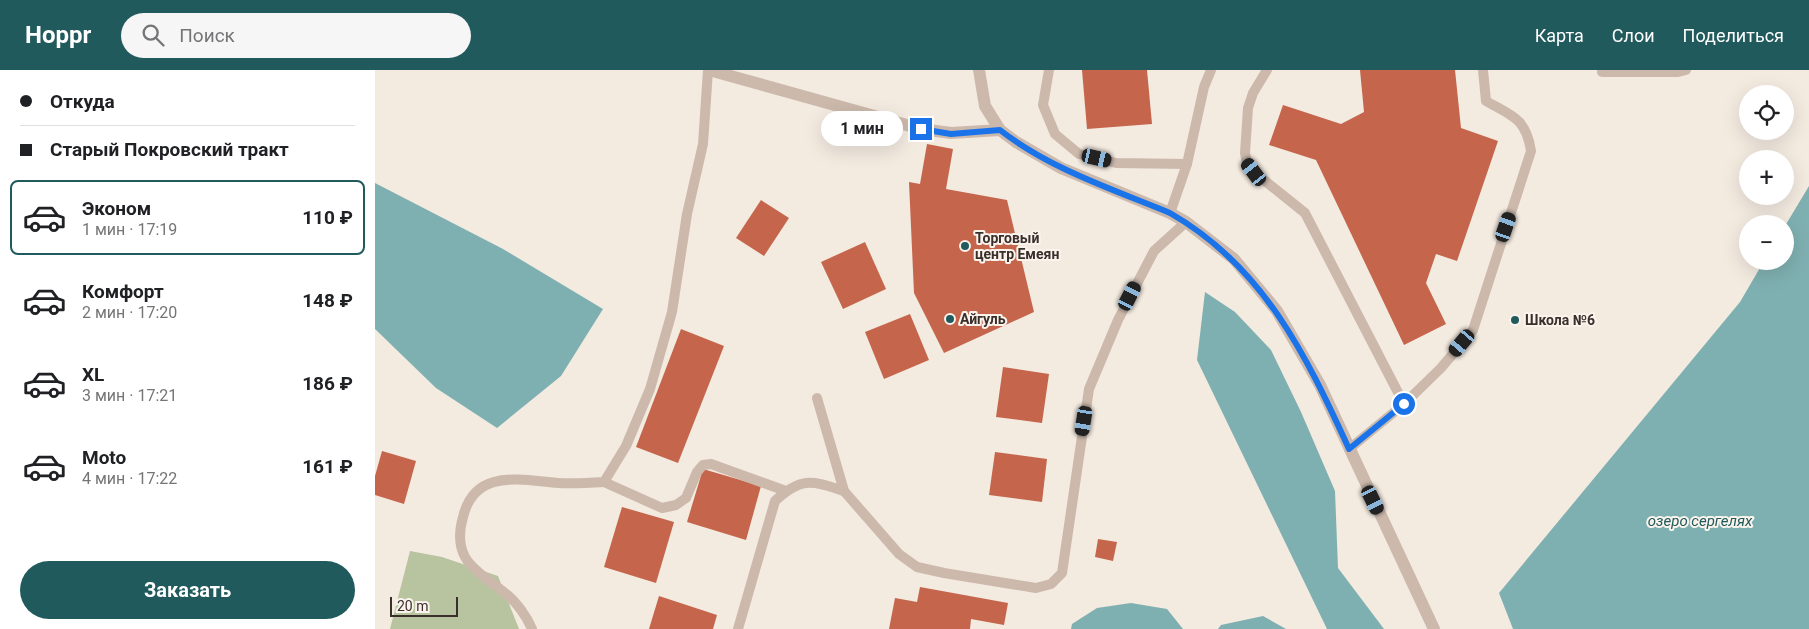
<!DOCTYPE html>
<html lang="ru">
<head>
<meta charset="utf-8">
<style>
	:root { --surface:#fff; --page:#f6f6f6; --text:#202124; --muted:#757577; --line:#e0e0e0; --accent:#205a5c }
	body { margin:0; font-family:Roboto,sans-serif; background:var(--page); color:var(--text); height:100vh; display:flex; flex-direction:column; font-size:19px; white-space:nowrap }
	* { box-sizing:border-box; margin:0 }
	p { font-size:16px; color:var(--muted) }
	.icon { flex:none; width:28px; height:28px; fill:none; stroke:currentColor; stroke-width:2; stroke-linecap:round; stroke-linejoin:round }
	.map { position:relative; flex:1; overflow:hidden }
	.side { display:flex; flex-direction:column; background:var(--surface); width:375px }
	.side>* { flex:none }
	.top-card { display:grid; align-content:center; height:110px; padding:0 20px; background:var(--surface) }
	.tools { position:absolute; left:1364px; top:15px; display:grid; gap:10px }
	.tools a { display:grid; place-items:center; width:55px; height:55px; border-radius:50%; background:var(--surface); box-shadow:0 5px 20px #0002; font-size:25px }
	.scale { position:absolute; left:15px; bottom:12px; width:68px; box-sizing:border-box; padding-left:5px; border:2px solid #3a2f2b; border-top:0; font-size:14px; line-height:18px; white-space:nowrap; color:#3a2f2b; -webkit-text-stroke:4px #faf4ed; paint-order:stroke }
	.end { position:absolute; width:22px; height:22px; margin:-11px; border:6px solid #1a73e8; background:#fff; box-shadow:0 0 0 2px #fff }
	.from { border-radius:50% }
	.bubble { position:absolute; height:35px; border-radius:18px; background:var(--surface); box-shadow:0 5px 20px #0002; font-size:16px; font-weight:700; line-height:35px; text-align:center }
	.car { position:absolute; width:15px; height:30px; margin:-15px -8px; border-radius:6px; box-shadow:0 0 4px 1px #0007; background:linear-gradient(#222 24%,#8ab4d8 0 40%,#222 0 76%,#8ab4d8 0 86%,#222 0) }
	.top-card b { display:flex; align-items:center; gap:18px; height:48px; font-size:19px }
	.top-card b+b { border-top:1px solid var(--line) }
	.top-card i { width:12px; height:12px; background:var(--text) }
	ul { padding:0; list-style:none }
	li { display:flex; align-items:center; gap:15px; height:75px; margin:0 10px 8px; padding:0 10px; border:2px solid transparent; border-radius:8px }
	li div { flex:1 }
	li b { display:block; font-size:19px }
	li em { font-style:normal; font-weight:700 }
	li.on { border-color:var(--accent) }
	li>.icon { width:45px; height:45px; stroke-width:1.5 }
	.action { display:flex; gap:10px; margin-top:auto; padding:10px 20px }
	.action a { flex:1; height:58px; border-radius:30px; background:var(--accent); color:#fff; font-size:20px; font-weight:700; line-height:58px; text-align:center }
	header { display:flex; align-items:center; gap:30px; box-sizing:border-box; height:70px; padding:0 25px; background:var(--accent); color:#fff }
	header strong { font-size:24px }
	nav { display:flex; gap:28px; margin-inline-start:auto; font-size:18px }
	.search { width:350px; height:45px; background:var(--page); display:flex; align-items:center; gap:12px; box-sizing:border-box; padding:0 18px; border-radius:28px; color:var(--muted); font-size:19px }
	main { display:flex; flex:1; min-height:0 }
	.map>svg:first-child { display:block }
	.green { fill:#b8c3a0 }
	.water { fill:#7fb0b1 }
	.building { fill:#c5664c }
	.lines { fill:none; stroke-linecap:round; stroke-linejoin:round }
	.service { stroke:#ccb9ac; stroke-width:10 }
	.minor { stroke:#ccb9ac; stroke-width:12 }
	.route { stroke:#1a73e8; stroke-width:6 }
	.poi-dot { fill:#205a5c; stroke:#faf4ed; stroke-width:2 }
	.labels { text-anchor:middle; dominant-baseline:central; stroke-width:4; stroke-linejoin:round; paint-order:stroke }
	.poi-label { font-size:14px; font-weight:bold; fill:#3a2f2b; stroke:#faf4ed; text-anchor:start }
	.water-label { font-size:15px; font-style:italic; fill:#205a5c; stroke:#faf4ed }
</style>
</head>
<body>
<header>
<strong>Hoppr</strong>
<div class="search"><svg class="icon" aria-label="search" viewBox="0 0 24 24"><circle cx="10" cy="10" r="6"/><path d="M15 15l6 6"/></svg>Поиск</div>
<nav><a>Карта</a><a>Слои</a><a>Поделиться</a></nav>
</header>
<main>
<section class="side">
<div class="top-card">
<b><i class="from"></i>Откуда</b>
<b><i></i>Старый Покровский тракт</b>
</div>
<ul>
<li class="on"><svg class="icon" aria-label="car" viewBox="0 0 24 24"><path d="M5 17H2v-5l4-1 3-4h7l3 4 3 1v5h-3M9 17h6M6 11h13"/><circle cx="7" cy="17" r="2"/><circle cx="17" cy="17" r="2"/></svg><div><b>Эконом</b><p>1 мин · 17:19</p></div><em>110 ₽</em></li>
<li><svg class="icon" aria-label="car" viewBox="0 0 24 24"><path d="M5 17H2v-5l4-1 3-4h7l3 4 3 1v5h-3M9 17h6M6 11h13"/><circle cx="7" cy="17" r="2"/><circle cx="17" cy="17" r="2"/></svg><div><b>Комфорт</b><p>2 мин · 17:20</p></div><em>148 ₽</em></li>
<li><svg class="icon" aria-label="car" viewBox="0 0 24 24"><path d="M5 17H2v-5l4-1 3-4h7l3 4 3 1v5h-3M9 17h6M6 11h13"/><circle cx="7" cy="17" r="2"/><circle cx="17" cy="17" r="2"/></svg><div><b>XL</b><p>3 мин · 17:21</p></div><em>186 ₽</em></li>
<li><svg class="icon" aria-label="car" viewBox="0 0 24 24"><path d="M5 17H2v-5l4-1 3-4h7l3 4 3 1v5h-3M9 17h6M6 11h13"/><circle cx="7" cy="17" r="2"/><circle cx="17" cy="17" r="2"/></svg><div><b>Moto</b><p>4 мин · 17:22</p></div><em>161 ₽</em></li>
</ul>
<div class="action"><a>Заказать</a></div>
</section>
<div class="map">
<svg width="1434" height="559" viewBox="0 0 1434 559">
	<rect width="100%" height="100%" fill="#f3eae0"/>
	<path class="green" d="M 35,481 L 67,487 L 123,506 L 144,559 L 15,559 Z"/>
	<g class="water">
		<path d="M 0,113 L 128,179 L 228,239 L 186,306 L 122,358 L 61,318 L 0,259 Z"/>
		<path d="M 1434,116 L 1434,559 L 1138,559 L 1124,523 L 1365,232 L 1389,191 L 1410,191 L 1410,156 Z"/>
		<path d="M 830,222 L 860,242 L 896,280 L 926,342 L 960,421 L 963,498 L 1009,559 L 952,559 L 822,290 Z"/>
		<path d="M 756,533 L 792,539 L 808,559 L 696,559 L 697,554 L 722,538 Z"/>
		<path d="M 888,546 L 911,559 L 843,559 L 846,555 Z"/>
	</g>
	<g class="building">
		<path d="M 707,0 L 772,0 L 777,54 L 712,59 Z"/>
		<path d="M 985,0 L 1080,0 L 1086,58 L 1123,71 L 1082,191 L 1061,184 L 1051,213 L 1071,254 L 1029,275 L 941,90 L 894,75 L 908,35 L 966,54 L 989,42 Z"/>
		<path d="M 552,74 L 578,79 L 571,119 L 632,130 L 659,242 L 569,283 L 539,223 L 534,112 L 545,114 Z"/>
		<path d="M 386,130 L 414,148 L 389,186 L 361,168 Z"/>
		<path d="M 490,172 L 511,219 L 468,239 L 446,192 Z"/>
		<path d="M 535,244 L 554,290 L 509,309 L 490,262 Z"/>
		<path d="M 306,259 L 349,276 L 303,393 L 261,377 Z"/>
		<path d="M 628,297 L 674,304 L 667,353 L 621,347 Z"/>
		<path d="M 7,381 L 41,391 L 29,434 L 0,425 L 0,406 Z"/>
		<path d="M 620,382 L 672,389 L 667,432 L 614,425 Z"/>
		<path d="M 328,399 L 386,416 L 371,470 L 312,452 Z"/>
		<path d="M 247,437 L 299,452 L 281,513 L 229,497 Z"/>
		<path d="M 723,469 L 742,472 L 738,491 L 720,487 Z"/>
		<path d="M 545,517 L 633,533 L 629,555 L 596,549 L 595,559 L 514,559 L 520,528 L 542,532 Z"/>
		<path d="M 284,526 L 342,545 L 338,559 L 274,559 Z"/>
	</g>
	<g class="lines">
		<g class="service">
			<path d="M 674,0 L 668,35 L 680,64 L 704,84 L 741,93 L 812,94"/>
			<path d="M 892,0 L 878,23 L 873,38 L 870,83 L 872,93 L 879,102 L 930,143 L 1029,334"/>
			<path d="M 1227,2 L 1303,2 L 1311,0"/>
			<path d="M 795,143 L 812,94 L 829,17 L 836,0"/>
			<path d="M 442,328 L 469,421 L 524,484 L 542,497 L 569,503 L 661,518 L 676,514 L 687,503 L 714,319 L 743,250 L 779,181 L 811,152"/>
			<path d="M 974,379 L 1029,334 L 1066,298 L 1098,260 L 1156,81 C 1151,48 1137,46 1111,31 L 1108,0"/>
			<path d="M 229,412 L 287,438 L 301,435 L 311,428 L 322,402 L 328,395 L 336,394 L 411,421"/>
			<path d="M 157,559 C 152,547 141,531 130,523 C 119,514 97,500 90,487 C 83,474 84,461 88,447 C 100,398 145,410 183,413 C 198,414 214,413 229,412 L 251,376 L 275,319 L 297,242 L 312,144 L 328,74 L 333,0"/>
			<path d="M 363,559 L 400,431 C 427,406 437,411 469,421"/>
		</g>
		<g class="minor">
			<path d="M 334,0 L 546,59 L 576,63 L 625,60"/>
			<path d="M 604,0 L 610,36 L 625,60 L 641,72 L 686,98 L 795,143 L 811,152 L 859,189 L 902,241 L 945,315 L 1059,559"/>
		</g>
	</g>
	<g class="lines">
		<path class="route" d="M 546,59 L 576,64 L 625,60 C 675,99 737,119 795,143 C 888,196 931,285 974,379 L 1029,334"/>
	</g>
	<g class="poi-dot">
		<circle cx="590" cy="176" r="5"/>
		<circle cx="575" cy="249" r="5"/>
		<circle cx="1140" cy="250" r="5"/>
	</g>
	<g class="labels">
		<g class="poi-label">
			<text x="600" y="168">Торговый<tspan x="600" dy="16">центр Емеян</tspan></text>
			<text x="585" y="249">Айгуль</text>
			<text x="1150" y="250">Школа №6</text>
		</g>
		<g class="water-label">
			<text x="1325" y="451">озеро сергелях</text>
		</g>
	</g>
</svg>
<div class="tools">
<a><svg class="icon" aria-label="locate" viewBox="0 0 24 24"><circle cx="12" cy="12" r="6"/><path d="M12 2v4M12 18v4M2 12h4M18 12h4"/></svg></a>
<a>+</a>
<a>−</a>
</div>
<div class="scale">20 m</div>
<i class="end from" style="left:1029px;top:334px"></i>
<i class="end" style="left:546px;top:59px"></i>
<div class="bubble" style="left:446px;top:41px;width:82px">1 мин</div>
<i class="car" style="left:722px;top:88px;rotate:103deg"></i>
<i class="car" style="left:879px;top:102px;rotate:323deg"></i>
<i class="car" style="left:1131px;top:157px;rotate:19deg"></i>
<i class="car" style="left:755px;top:226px;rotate:27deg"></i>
<i class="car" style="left:1087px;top:273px;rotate:220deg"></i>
<i class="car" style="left:709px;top:351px;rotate:189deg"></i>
<i class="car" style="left:998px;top:430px;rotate:154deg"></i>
</div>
</main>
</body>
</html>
